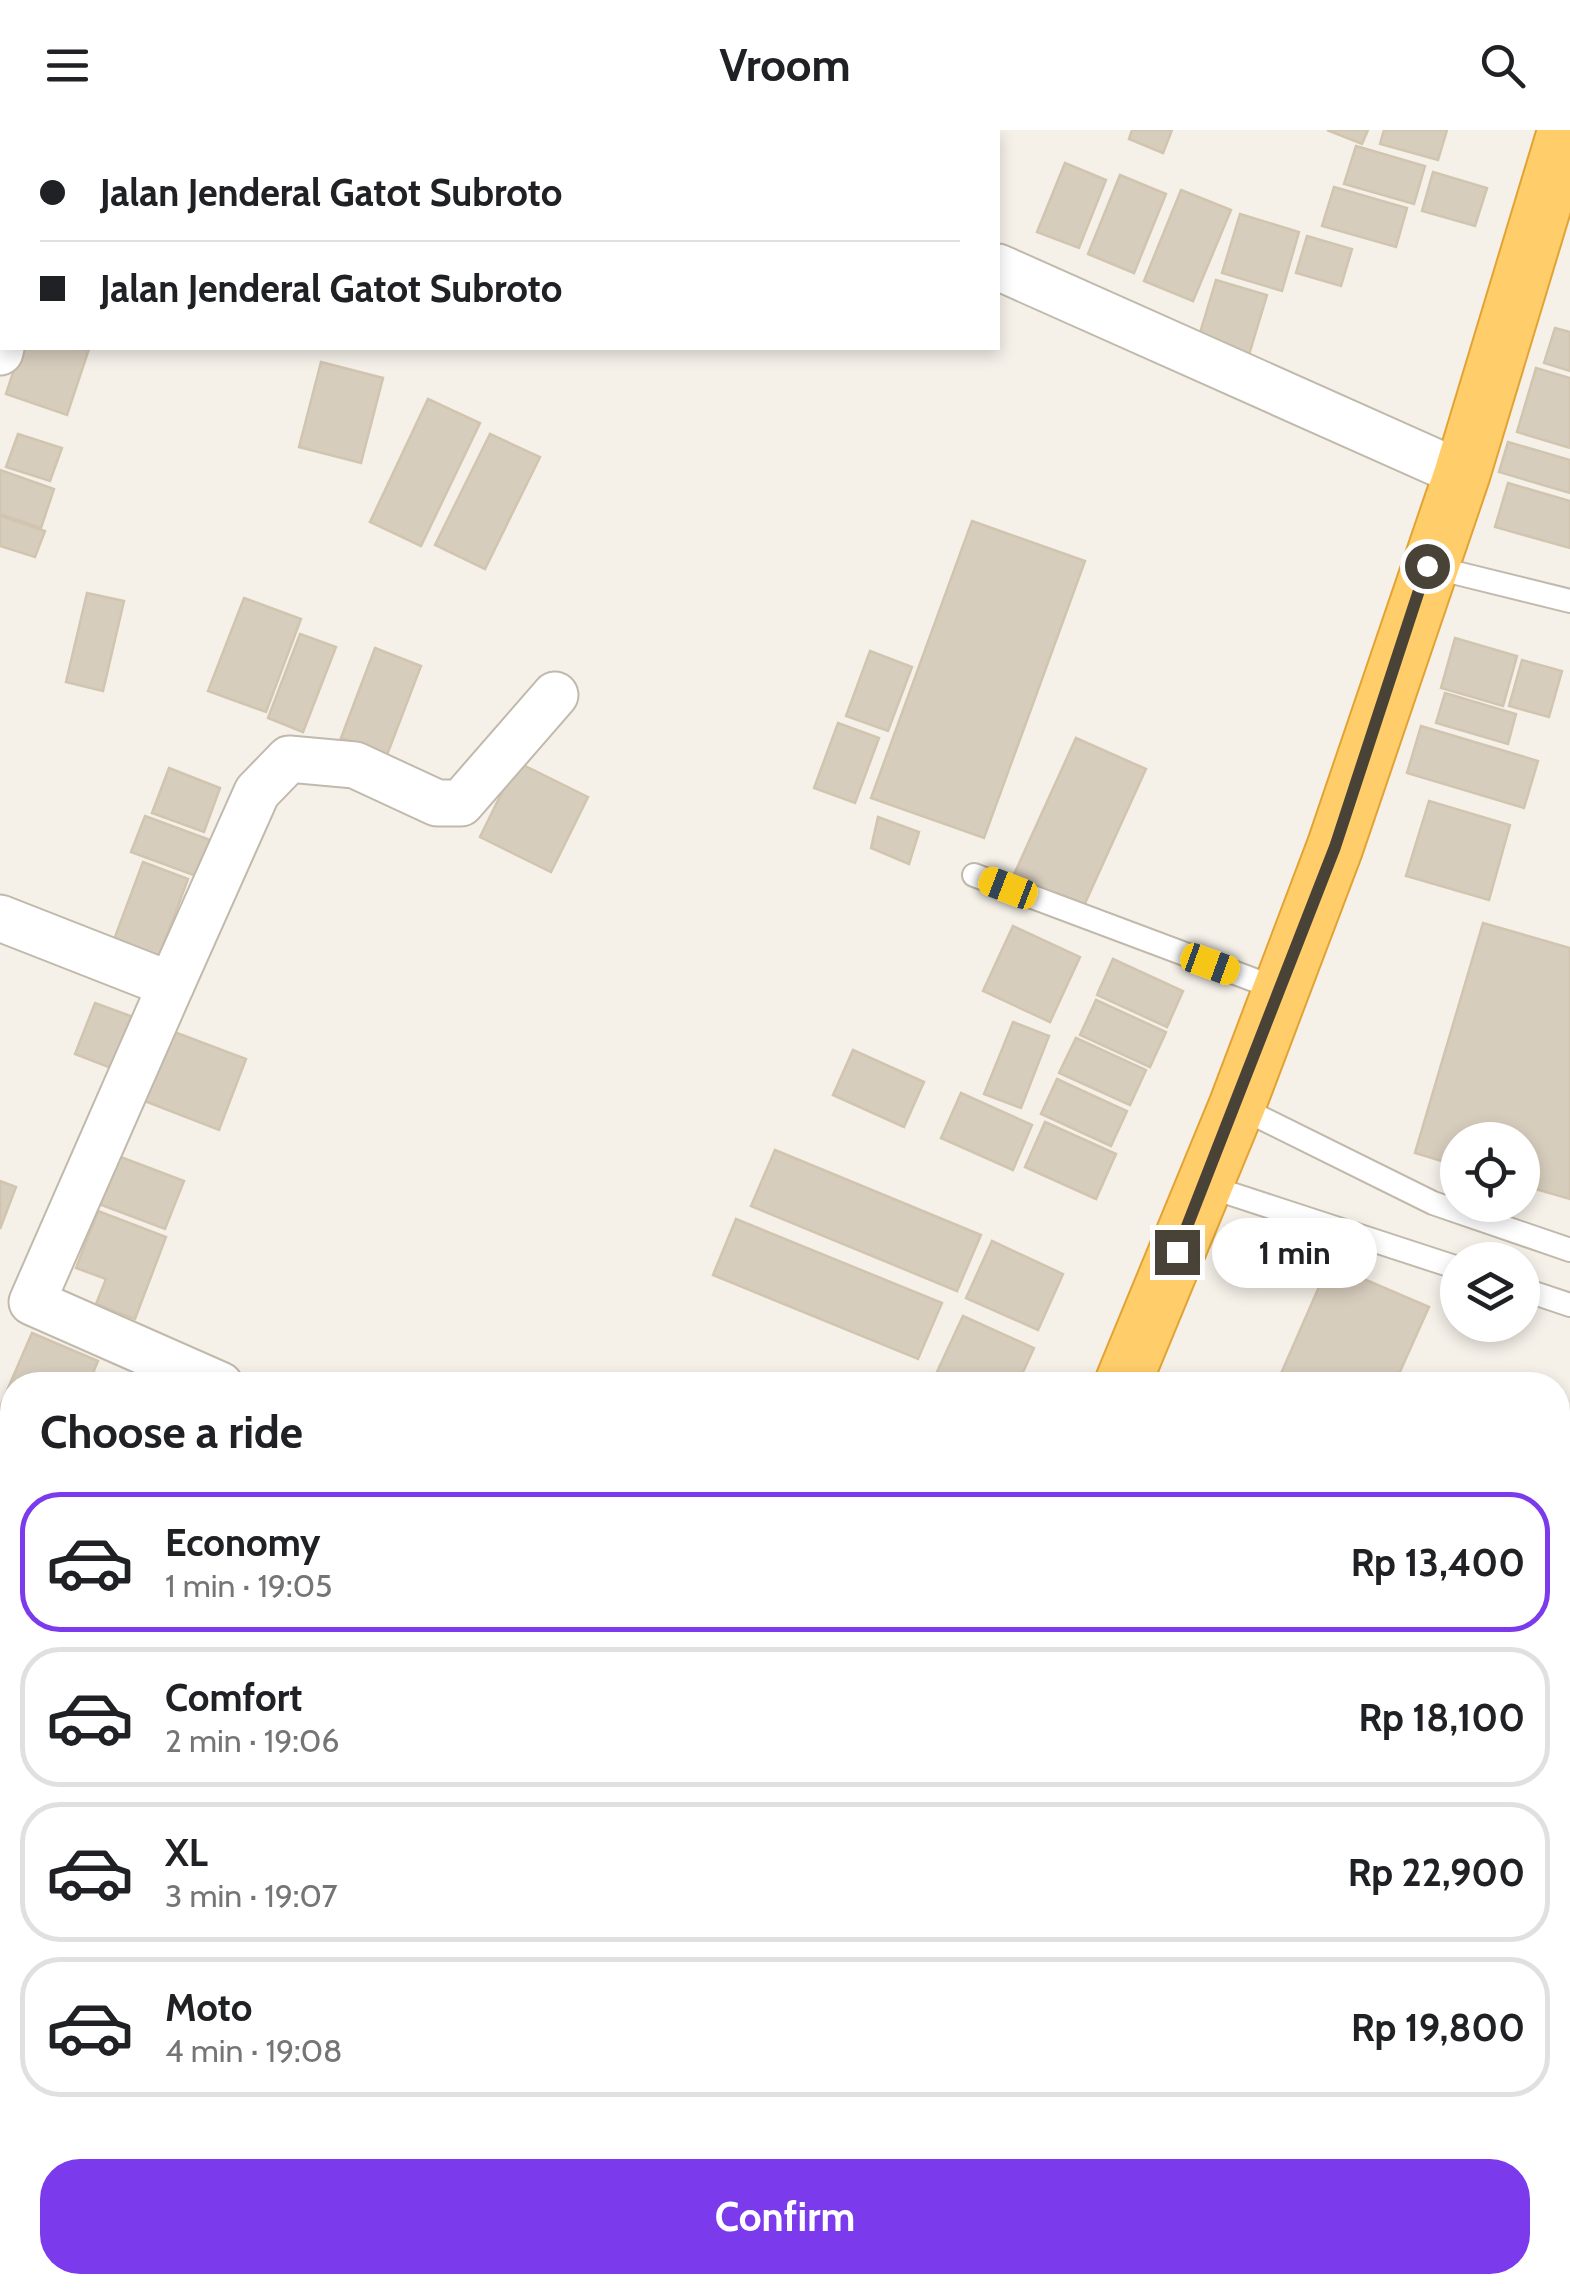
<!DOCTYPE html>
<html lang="en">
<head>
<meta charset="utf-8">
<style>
	:root { --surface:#fff; --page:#f6f6f6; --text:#202124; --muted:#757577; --line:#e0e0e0; --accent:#7c3aed }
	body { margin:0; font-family:Cabin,sans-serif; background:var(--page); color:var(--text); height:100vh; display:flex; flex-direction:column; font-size:38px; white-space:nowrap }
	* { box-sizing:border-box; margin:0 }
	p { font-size:32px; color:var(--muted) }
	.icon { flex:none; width:55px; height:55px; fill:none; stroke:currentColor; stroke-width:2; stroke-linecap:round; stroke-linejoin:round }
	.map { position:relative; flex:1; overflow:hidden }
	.details { position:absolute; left:0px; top:1242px; width:1570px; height:922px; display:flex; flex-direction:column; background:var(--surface); border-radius:40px 40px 0 0; box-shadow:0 5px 15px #0003 }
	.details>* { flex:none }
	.banner { position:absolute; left:0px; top:0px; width:1000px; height:220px; box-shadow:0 5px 15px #0003; display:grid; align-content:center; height:220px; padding:0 40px; background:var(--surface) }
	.buttons { position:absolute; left:1440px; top:992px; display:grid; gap:20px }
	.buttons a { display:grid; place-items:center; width:100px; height:100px; border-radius:50%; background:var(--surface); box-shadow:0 5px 15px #0003; font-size:50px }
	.end { position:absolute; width:45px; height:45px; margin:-22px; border:12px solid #494237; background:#fff; box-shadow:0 0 0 5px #fff }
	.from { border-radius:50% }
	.bubble { position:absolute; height:70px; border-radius:35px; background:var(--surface); box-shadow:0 5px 15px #0003; font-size:32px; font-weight:800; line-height:70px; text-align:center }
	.car { position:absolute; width:30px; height:60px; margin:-30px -15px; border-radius:12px; box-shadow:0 0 8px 2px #0007; background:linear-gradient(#f5c518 24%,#345 0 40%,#f5c518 0 76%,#345 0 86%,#f5c518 0) }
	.banner b { display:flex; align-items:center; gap:35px; height:95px; font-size:38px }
	.banner b+b { border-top:2px solid var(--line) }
	.banner i { width:25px; height:25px; background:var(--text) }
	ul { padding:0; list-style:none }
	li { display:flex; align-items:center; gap:30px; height:140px; margin:0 20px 15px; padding:0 20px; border:5px solid var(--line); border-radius:40px }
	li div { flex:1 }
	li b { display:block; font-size:38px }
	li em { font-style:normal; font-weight:800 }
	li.on { border-color:var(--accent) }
	li>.icon { width:90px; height:90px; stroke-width:1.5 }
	h2 { padding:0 40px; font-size:45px; line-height:120px }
	.primary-button { display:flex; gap:20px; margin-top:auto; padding:20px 40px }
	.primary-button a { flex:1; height:115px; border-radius:40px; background:var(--accent); color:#fff; font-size:40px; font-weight:800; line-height:115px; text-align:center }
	header { display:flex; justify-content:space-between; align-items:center; height:130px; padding:0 40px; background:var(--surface); font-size:45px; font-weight:800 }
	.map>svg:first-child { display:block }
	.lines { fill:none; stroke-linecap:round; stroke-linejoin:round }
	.stream { stroke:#a3d2f3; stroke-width:11 }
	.building { fill:#d7cdbd; stroke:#d2c5b0; stroke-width:2.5 }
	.lane-casing { stroke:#c1b9ab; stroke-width:26 }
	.street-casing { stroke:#c1b9ab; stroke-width:49 }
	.highway-casing { stroke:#e3a334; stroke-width:59 }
	.lane { stroke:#fff; stroke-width:22 }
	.street { stroke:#fff; stroke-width:45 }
	.highway { stroke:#ffcd69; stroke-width:55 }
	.route { stroke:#494237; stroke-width:12 }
</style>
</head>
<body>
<header><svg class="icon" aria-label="menu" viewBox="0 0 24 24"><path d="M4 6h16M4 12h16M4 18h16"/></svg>Vroom<svg class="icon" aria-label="search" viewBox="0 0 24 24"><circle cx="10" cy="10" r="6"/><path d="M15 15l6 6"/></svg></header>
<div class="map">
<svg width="1570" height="2163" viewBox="0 0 1570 2163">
	<rect width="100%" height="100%" fill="#f5f1e9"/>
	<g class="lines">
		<g class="stream">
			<path d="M 0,1597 L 12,1594"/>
			<path d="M 1558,1819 L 1570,1822"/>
		</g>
	</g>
	<g class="building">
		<path d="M 1132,0 L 1172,0 L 1163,23 L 1129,9 Z"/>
		<path d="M 1327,0 L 1368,0 L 1362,14 Z"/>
		<path d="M 1384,0 L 1447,0 L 1438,30 L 1380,14 Z"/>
		<path d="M 1356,16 L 1425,36 L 1414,74 L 1344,54 Z"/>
		<path d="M 1065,33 L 1106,50 L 1079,118 L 1037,102 Z"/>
		<path d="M 1433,42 L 1487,58 L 1475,96 L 1422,81 Z"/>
		<path d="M 1120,45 L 1166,64 L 1134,143 L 1088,124 Z"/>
		<path d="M 1334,57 L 1407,78 L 1396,117 L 1322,96 Z"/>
		<path d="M 1181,60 L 1231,80 L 1193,171 L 1144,151 Z"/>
		<path d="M 1240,84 L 1299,102 L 1282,161 L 1222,143 Z"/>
		<path d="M 1307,106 L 1352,119 L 1341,156 L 1296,143 Z"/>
		<path d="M 1216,150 L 1267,165 L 1248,228 L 1197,213 Z"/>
		<path d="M 1555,198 L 1570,202 L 1570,241 L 1544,233 Z"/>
		<path d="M 21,218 L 89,219 L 67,285 L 6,264 Z"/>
		<path d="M 321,232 L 383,248 L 361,333 L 299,317 Z"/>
		<path d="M 1536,238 L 1570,248 L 1570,318 L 1517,302 Z"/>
		<path d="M 428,269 L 480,293 L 421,416 L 370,392 Z"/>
		<path d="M 18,304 L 62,318 L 50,351 L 6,337 Z"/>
		<path d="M 490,304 L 540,327 L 485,439 L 435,415 Z"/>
		<path d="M 1508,312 L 1570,330 L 1570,363 L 1499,342 Z"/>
		<path d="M 0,340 L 54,359 L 41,398 L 0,384 Z"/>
		<path d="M 1508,353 L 1570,371 L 1570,418 L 1495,397 Z"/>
		<path d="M 0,386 L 45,401 L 35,427 L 0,416 Z"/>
		<path d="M 972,391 L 1085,431 L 984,708 L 871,668 Z"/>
		<path d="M 87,463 L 124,471 L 103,561 L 66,552 Z"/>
		<path d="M 244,468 L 301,489 L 266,582 L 208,561 Z"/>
		<path d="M 300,504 L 336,517 L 303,602 L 268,588 Z"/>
		<path d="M 1455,508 L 1517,526 L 1503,576 L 1441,558 Z"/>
		<path d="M 375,518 L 421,536 L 387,625 L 341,608 Z"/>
		<path d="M 870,521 L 912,537 L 888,601 L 846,586 Z"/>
		<path d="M 1522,530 L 1562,541 L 1549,587 L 1509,576 Z"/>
		<path d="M 1445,563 L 1516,584 L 1508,614 L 1436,593 Z"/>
		<path d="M 838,593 L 879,608 L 855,673 L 814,658 Z"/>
		<path d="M 1421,596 L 1538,631 L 1524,678 L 1407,643 Z"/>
		<path d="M 1076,608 L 1146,639 L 1081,782 L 1011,751 Z"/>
		<path d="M 517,632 L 588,667 L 551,742 L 480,707 Z"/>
		<path d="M 169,638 L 220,658 L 204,702 L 152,683 Z"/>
		<path d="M 1429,671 L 1510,695 L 1489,770 L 1406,746 Z"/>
		<path d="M 145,686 L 210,710 L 196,746 L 131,722 Z"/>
		<path d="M 878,687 L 919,702 L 909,734 L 871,718 Z"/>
		<path d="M 143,732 L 188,749 L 157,832 L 112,815 Z"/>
		<path d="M 1483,793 L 1570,818 L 1570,1069 L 1522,1055 L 1522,1010 L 1458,1010 L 1458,1036 L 1415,1023 Z"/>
		<path d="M 1013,796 L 1080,827 L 1050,892 L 983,861 Z"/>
		<path d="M 1113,829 L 1183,861 L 1167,897 L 1097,865 Z"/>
		<path d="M 1096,870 L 1166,902 L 1150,937 L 1080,905 Z"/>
		<path d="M 95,873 L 136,888 L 116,940 L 75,924 Z"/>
		<path d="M 1013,892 L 1049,906 L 1021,978 L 984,964 Z"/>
		<path d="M 169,900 L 246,929 L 219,1000 L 142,970 Z"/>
		<path d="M 1076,908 L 1146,940 L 1130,975 L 1059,943 Z"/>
		<path d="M 853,920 L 924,952 L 904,997 L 833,965 Z"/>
		<path d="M 1057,949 L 1127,981 L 1111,1016 L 1041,984 Z"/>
		<path d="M 961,963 L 1032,995 L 1013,1040 L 941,1008 Z"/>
		<path d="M 1045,992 L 1116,1024 L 1096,1069 L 1025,1037 Z"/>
		<path d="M 775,1020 L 981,1105 L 957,1161 L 751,1076 Z"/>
		<path d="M 118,1026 L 184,1051 L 165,1099 L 99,1074 Z"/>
		<path d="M 0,1051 L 16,1057 L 0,1099 Z"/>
		<path d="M 98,1081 L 166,1107 L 135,1189 L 96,1174 L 106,1149 L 76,1138 Z"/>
		<path d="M 736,1089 L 942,1173 L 918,1229 L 713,1145 Z"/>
		<path d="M 992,1111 L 1063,1144 L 1038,1200 L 966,1168 Z"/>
		<path d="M 1329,1134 L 1429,1177 L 1394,1255 L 1276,1255 Z"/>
		<path d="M 963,1186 L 1034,1218 L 1017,1255 L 966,1255 L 937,1242 Z"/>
		<path d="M 32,1203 L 98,1231 L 88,1255 L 12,1255 L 12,1294 L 0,1289 L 0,1277 Z"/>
		<path d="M 5,1297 L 12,1300 L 12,1417 L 0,1411 L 0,1307 Z"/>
		<path d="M 1570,1506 L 1570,1695 L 1558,1723 L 1558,1535 Z"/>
		<path d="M 12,1691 L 12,1754 L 0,1749 L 0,1720 Z"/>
		<path d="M 12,1792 L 12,1837 L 0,1831 Z"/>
		<path d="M 0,1834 L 12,1839 L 12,1873 L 0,1902 Z"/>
		<path d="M 0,1934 L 12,1939 L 12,1959 L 0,1990 Z"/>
		<path d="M 0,2003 L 12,2008 L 12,2060 L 0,2054 Z"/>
		<path d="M 0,2094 L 12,2099 L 12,2134 L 0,2128 Z"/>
		<path d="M 67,2152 L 134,2152 L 128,2163 L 87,2163 Z"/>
		<path d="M 501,2152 L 587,2152 L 584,2163 L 527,2163 Z"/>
	</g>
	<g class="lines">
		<g class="lane-casing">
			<g id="lane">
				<path d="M 1428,436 L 1570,471"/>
				<path d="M 974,745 L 1278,859"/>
				<path d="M 1237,976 L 1433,1073 L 1570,1120"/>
				<path d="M 1204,1055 L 1458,1138"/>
				<path d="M 1522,1159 L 1570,1175"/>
				<path d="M 1558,1764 L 1570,1770"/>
				<path d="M 488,2152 L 511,2163"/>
				<path d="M 385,2163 L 399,2152"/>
			</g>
		</g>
		<g class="street-casing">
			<g id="street">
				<path d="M 53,2 L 53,0"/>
				<path d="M 912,2 L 913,0"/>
				<path d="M 0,63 L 2,64"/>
				<path d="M 998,137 L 1462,344"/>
				<path d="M 0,222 L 2,213"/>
				<path d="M 0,788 L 171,855 L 32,1172 L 220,1255"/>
				<path d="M 171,855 L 257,662 L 289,629 L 355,635 L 437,673 L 461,673 L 555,565"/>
				<path d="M 0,1779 L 12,1784"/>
				<path d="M 0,1930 L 12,1914"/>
			</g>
		</g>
		<g class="highway-casing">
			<g id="highway">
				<path d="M 1122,1255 L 1237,976 L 1335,717 L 1462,344 L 1566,0"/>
				<path d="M 703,2163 L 708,2152"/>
			</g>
		</g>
		<use href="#lane" class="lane"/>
		<use href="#street" class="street"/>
		<use href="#highway" class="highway"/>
	</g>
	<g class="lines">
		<path class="route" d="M 1177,1122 L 1335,717 L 1427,436"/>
	</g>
</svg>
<div class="buttons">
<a><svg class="icon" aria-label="locate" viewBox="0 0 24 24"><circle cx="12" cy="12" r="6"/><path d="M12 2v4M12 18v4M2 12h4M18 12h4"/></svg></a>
<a><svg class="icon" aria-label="layers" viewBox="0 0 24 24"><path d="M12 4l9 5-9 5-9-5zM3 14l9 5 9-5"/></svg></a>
</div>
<i class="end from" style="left:1427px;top:436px"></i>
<i class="end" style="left:1177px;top:1122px"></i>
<div class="bubble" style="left:1212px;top:1088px;width:165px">1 min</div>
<i class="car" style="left:1008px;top:758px;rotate:291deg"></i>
<i class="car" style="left:1210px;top:834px;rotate:110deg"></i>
<div class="banner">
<b><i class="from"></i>Jalan Jenderal Gatot Subroto</b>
<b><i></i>Jalan Jenderal Gatot Subroto</b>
</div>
<section class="details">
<h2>Choose a ride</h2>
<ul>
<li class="on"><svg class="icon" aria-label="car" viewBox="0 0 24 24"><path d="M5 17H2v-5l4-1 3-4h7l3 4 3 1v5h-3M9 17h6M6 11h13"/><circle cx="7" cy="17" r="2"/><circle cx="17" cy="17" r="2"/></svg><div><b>Economy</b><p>1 min · 19:05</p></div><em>Rp 13,400</em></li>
<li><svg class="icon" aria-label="car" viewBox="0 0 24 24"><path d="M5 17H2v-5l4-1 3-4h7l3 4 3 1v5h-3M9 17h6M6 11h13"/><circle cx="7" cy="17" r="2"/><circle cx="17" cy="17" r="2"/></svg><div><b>Comfort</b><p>2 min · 19:06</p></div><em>Rp 18,100</em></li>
<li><svg class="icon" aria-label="car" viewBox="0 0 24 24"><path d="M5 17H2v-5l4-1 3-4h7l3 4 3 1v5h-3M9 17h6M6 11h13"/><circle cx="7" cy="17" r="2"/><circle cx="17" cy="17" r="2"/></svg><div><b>XL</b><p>3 min · 19:07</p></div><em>Rp 22,900</em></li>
<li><svg class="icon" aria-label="car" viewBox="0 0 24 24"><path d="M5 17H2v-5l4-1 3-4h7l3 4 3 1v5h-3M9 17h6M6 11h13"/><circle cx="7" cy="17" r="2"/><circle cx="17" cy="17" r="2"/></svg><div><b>Moto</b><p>4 min · 19:08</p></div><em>Rp 19,800</em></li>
</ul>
<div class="primary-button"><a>Confirm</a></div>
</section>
</div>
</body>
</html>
